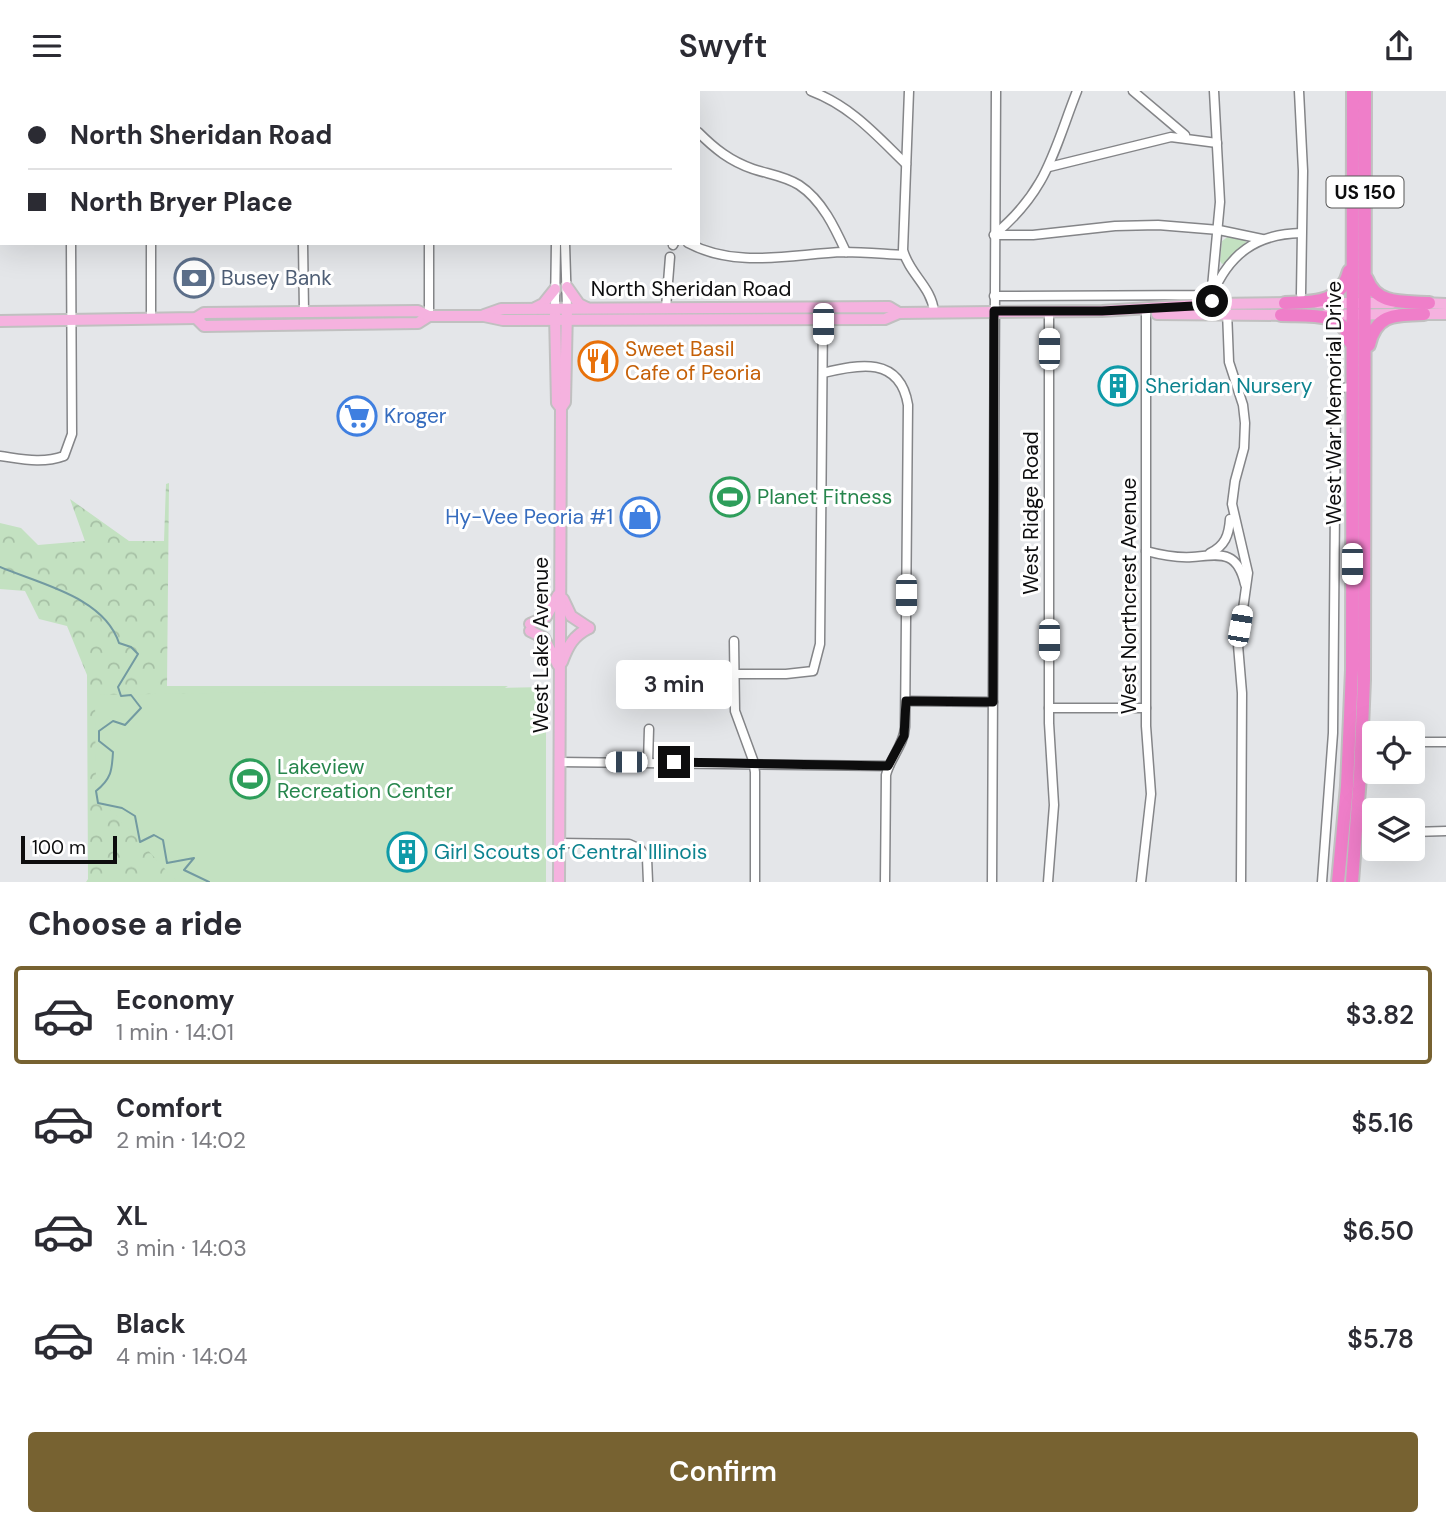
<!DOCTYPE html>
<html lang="en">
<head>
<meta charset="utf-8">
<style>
	:root { --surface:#fff; --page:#f7f7f7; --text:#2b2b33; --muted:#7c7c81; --line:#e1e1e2; --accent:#776231 }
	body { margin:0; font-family:"DM Sans",sans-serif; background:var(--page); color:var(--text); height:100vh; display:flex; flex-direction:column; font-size:26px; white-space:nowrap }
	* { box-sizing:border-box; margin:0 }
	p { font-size:23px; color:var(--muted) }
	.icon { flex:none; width:38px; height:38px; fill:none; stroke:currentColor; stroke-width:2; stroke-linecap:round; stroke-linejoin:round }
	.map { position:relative; height:791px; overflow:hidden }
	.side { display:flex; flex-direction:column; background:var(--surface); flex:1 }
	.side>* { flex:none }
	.hud { position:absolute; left:0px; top:0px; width:700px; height:154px; box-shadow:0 7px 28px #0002; display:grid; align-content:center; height:154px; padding:0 28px; background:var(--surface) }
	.buttons { position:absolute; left:1362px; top:630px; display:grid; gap:14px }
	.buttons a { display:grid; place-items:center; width:63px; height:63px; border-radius:7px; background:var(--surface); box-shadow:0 7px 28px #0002; font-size:35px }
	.scale { position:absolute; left:21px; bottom:18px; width:96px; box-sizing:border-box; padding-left:7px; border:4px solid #0d0d0e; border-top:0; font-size:19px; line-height:24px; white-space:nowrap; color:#0d0d0e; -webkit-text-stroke:5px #fff; paint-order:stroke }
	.end { position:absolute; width:32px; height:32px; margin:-16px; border:9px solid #0d0d0e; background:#fff; box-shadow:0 0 0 4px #fff }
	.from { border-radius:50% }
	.bubble { position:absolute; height:49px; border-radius:7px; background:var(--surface); box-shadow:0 7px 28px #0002; font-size:23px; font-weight:600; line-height:49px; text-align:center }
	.car { position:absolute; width:21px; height:42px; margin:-21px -10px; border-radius:9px; box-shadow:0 0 5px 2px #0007; background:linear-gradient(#fff 24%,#345 0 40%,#fff 0 76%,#345 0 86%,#fff 0) }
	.hud b { display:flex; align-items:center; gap:24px; height:66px; font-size:26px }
	.hud b+b { border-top:2px solid var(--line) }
	.hud i { width:18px; height:18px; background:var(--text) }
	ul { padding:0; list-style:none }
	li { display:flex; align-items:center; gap:21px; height:98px; margin:0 14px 10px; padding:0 14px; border:4px solid transparent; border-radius:7px }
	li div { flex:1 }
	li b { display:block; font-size:26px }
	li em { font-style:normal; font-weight:600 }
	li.selected { border-color:var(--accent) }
	li>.icon { width:63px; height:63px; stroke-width:1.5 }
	h2 { padding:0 28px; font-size:32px; line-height:84px }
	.cta { display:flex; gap:14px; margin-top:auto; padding:14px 28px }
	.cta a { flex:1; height:80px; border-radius:7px; background:var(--accent); color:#fff; font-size:28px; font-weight:600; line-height:80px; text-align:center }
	header { display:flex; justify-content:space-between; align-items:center; height:91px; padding:0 28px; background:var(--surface); font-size:32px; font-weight:600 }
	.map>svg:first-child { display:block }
	.forest { fill:url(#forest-crowns) }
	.park { fill:#c3e1c1 }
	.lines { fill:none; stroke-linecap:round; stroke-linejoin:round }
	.stream { stroke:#729aa1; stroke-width:2 }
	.minor-casing { stroke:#848588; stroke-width:11 }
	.major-casing { stroke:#c0c0c0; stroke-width:14 }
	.highway-casing { stroke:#c0c0c0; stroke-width:16 }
	.minor { stroke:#fff; stroke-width:8 }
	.major { stroke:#f5b2df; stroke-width:10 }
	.highway { stroke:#ef7ec9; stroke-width:12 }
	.route { stroke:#0d0d0e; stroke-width:9 }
	.labels { text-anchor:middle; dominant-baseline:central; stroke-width:6; stroke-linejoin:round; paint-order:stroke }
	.shield { fill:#fff; stroke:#565656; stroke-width:2 }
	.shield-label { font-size:19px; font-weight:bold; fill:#0d0d0e }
	.service-label { font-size:21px; fill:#4e5e75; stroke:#fff; text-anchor:start }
	.street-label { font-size:21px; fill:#0d0d0e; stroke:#fff }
	.food-label { font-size:21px; fill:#c56008; stroke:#fff; text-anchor:start }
	.culture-label { font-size:21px; fill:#0d838f; stroke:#fff; text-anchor:start }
	.shop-label { font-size:21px; fill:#366cbe; stroke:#fff; text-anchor:start }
	.leisure-label { font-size:21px; fill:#27864d; stroke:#fff; text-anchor:start }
</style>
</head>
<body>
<header><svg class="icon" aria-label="menu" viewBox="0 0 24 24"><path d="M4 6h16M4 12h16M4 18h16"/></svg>Swyft<svg class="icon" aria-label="share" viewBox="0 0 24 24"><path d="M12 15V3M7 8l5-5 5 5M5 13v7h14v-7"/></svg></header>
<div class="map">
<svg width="1446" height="791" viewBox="0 0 1446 791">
	<defs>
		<pattern id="forest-crowns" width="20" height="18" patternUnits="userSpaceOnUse" patternTransform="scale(1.75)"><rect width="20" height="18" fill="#c3e1c1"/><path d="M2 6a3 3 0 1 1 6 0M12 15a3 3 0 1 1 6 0" fill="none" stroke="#a6c0a5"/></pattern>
	</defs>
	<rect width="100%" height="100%" fill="#e4e6e9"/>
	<path class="forest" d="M 169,392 L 167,595 L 508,595 L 477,614 L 262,791 L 86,791 L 88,788 L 87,584 L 67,535 L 39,528 L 25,500 L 0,498 L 0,432 L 21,437 L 38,454 L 85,450 L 70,408 L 129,450 L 164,450 L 166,393 Z"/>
	<g class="park">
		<path d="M 1229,145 L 1245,148 L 1246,152 L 1227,172 L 1222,173 L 1220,170 L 1222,150 Z"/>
		<path d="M 546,596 L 546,791 L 177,791 L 96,703 L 95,604 Z"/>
	</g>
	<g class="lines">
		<path class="stream" d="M 0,476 C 40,493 104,506 119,552 L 131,556 L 138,563 L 118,596 L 121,605 L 131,604 L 141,617 L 125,634 L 113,630 L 99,640 L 99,650 L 113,661 C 112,680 111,688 96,700 L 98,712 L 122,717 L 135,725 L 140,751 L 154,744 L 163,749 L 167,772 L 194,767 L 184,779 L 209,791"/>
		<g class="minor-casing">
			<g id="minor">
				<path d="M 150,0 L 150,2"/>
				<path d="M 302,0 L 302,2"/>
				<path d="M 617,0 L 617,2"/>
				<path d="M 656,0 L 658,2"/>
				<path d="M 811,0 C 851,15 876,44 906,73"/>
				<path d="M 909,0 L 903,159 C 909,183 932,196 934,221"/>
				<path d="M 1133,0 L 1185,44"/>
				<path d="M 1299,0 L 1303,80 L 1301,203"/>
				<path d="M 61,2 L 61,0"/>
				<path d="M 561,2 L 561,0"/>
				<path d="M 0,23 L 2,23"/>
				<path d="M 698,41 C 715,58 730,70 753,78 C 768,83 785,85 799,94 C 822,109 835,137 846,161"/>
				<path d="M 1049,76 L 1171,46 L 1217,52"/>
				<path d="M 994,144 L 1033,144 L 1115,135 L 1158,134 L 1219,139 L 1262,148"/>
				<path d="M 994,144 C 1048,99 1053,61 1077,0"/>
				<path d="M 151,152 L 151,228"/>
				<path d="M 303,152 L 304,221"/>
				<path d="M 429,152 L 429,225"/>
				<path d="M 565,152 L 567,218"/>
				<path d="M 688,152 C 737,178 791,163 844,161 C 864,161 884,163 904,164"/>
				<path d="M 673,154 L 674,152"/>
				<path d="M 1212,196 L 1220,111 L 1214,0"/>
				<path d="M 994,205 L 1212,204 C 1229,163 1256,143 1301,142"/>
				<path d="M 666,217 L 670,166"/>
				<path d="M 555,218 L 556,152"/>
				<path d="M 1227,220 L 1229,271 L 1243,314 L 1245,332 L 1244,357 L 1235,390 L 1232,413 L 1248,482 L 1238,554 L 1242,602 L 1241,791"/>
				<path d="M 823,282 C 859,273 900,265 908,314 L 905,636 C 904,654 890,667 886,684 L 885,791"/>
				<path d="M 0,365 C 22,368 42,373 64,365 L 72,343 L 71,152"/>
				<path d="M 1146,460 C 1161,464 1176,467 1192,466 C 1219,464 1237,458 1245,493"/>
				<path d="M 1210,462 C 1225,455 1229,444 1230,428"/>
				<path d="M 734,550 L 735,620 L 753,669 L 755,681 L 755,791"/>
				<path d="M 734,583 L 786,583 L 813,580 L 820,553 L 823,223"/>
				<path d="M 906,610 L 993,611"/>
				<path d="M 1049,617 L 1146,617"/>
				<path d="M 1412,651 L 1446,651"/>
				<path d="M 559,671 L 889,675"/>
				<path d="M 648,671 L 649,638"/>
				<path d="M 1412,741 L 1446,740"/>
				<path d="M 559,752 L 629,753 L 640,758 L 647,767 L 648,791"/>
				<path d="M 992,791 L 996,0"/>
				<path d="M 1048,791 L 1054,714 L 1049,632 L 1049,220"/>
				<path d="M 1141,791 L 1151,703 L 1146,635 L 1146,218"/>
				<path d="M 1322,791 L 1333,642 L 1336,302 L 1340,297 L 1353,296"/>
			</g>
		</g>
		<g class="major-casing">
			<g id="major">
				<path d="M 567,196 L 579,213 L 587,217"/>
				<path d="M 1317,212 L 1392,212"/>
				<path d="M 1422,212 L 1446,213"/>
				<path d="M 535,217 L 543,213 L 555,198"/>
				<path d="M 555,223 L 557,312 L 561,317"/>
				<path d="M 1157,223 L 1288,224"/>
				<path d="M 1416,223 L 1446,223"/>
				<path d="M 484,224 L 501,218 L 889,216 L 899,222"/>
				<path d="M 1325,224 L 1396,223"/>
				<path d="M 196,227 L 204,235 L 418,232 L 429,225"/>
				<path d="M 0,230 L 196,227 L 204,222 L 418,220 L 429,225 L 484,225 L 503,229 L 885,228 L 899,222 L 1102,220 L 1212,213 L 1291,212"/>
				<path d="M 563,508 L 571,525 L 589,537"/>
				<path d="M 530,533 L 546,526 L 558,504"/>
				<path d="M 530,540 L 544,547 L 558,574"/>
				<path d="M 562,571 C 568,555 573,545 589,537"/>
				<path d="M 559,791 L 561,317 L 565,311 L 567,218"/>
			</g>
		</g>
		<g class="highway-casing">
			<g id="highway">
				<path d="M 1367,188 C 1377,215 1405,210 1429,212"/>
				<path d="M 1285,212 C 1313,211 1341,213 1349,180"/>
				<path d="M 1281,224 C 1306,225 1345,219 1350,251"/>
				<path d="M 1369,254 C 1376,222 1396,224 1424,223"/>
				<path d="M 1338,791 L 1347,695 L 1352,579 L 1353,0"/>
				<path d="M 1352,791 L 1360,685 L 1364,589 L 1365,0"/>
			</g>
		</g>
		<use href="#minor" class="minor"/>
		<use href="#major" class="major"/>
		<use href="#highway" class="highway"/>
	</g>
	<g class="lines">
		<path class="route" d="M 674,671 L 888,675 L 904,645 L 906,610 L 993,611 L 994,220 L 1102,220 L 1212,214 L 1212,210"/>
	</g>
	<defs>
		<g id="bank-ring" transform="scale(2.0125)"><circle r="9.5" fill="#fff" stroke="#5c6f8a" stroke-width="1.5"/><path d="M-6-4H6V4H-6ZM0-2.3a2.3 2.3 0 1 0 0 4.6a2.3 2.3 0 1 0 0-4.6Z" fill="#5c6f8a"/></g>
		<g id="restaurant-ring" transform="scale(2.0125)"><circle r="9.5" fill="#fff" stroke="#e8710a" stroke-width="1.5"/><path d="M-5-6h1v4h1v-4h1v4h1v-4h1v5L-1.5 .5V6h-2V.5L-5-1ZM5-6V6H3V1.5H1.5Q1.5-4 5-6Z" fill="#e8710a"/></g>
		<g id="building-ring" transform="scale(2.0125)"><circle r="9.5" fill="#fff" stroke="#0f9aa8" stroke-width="1.5"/><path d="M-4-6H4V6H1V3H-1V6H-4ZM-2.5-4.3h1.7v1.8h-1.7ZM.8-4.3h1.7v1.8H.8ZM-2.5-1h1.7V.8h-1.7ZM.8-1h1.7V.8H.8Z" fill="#0f9aa8"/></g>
		<g id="supermarket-ring" transform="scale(2.0125)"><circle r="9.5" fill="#fff" stroke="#3f7fe0" stroke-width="1.5"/><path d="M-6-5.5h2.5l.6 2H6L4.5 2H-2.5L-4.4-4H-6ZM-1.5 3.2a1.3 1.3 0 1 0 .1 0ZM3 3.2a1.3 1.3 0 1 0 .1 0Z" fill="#3f7fe0"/></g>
		<g id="stadium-ring" transform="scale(2.0125)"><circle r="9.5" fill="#fff" stroke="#2e9e5b" stroke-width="1.5"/><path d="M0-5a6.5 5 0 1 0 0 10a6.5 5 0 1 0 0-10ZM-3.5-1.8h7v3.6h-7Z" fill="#2e9e5b"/></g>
		<g id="shop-ring" transform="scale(2.0125)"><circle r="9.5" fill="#fff" stroke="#3f7fe0" stroke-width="1.5"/><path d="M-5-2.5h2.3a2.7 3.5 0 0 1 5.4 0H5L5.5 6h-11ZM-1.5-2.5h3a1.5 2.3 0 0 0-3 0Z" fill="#3f7fe0"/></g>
	</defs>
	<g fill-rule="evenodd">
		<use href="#bank-ring" x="194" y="187"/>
		<use href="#restaurant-ring" x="598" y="270"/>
		<use href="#building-ring" x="1118" y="295"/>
		<use href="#supermarket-ring" x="357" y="325"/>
		<use href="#stadium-ring" x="730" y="406"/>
		<use href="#shop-ring" x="640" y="426"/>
		<use href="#stadium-ring" x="250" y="688"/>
		<use href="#building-ring" x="407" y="761"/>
	</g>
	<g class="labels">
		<rect class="shield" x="1326.5" y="85.5" width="77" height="31" rx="5"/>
		<g class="shield-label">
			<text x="1365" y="101">US 150</text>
		</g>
		<g class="service-label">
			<text x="221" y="187">Busey Bank</text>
		</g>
		<g class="street-label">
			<text x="691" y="198">North Sheridan Road</text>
			<text transform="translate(1334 312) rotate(-90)">West War Memorial Drive</text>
			<text transform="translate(1031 422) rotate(-90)">West Ridge Road</text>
			<text transform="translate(1129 505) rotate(-90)">West Northcrest Avenue</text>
			<text transform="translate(541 554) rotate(-90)">West Lake Avenue</text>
		</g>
		<g class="food-label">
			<text x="625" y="258">Sweet Basil<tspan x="625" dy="24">Cafe of Peoria</tspan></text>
		</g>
		<g class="culture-label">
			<text x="1145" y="295">Sheridan Nursery</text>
			<text x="434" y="761">Girl Scouts of Central Illinois</text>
		</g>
		<g class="shop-label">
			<text x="384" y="325">Kroger</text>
			<text x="613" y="426" text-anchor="end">Hy-Vee Peoria #1</text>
		</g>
		<g class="leisure-label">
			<text x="757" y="406">Planet Fitness</text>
			<text x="277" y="676">Lakeview<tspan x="277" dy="24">Recreation Center</tspan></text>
		</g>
	</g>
</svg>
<div class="buttons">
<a><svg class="icon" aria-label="locate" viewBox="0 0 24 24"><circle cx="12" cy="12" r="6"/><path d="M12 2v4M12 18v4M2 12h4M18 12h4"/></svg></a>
<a><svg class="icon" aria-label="layers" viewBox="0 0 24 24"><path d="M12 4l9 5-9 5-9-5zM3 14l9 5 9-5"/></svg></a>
</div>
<div class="scale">100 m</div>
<i class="end from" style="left:1212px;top:210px"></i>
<i class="end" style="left:674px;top:671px"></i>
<div class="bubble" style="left:616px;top:569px;width:116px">3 min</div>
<i class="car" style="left:823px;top:233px;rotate:180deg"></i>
<i class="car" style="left:1049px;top:258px;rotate:0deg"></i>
<i class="car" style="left:1352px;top:473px;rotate:180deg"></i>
<i class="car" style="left:906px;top:504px;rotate:180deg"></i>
<i class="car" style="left:1240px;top:535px;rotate:10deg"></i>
<i class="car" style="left:1049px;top:549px;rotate:180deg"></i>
<i class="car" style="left:626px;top:671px;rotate:270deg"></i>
<div class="hud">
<b><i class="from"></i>North Sheridan Road</b>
<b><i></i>North Bryer Place</b>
</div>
</div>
<section class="side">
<h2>Choose a ride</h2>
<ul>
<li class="selected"><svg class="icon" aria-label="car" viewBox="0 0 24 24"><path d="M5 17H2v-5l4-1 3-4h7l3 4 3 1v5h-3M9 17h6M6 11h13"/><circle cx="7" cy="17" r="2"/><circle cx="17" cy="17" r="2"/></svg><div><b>Economy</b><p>1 min · 14:01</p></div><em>$3.82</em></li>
<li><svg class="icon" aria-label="car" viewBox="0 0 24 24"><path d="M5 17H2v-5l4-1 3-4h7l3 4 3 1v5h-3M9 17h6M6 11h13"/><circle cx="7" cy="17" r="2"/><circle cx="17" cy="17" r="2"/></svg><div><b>Comfort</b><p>2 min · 14:02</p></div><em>$5.16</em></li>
<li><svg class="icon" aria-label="car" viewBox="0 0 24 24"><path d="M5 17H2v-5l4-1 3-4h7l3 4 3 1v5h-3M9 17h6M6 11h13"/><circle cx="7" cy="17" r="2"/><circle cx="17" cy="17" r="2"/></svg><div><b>XL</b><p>3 min · 14:03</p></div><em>$6.50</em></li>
<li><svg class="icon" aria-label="car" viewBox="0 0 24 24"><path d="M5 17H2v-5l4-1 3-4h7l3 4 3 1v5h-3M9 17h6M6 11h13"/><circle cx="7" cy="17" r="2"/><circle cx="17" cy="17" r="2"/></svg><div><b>Black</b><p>4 min · 14:04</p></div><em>$5.78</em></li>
</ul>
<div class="cta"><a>Confirm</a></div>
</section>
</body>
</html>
